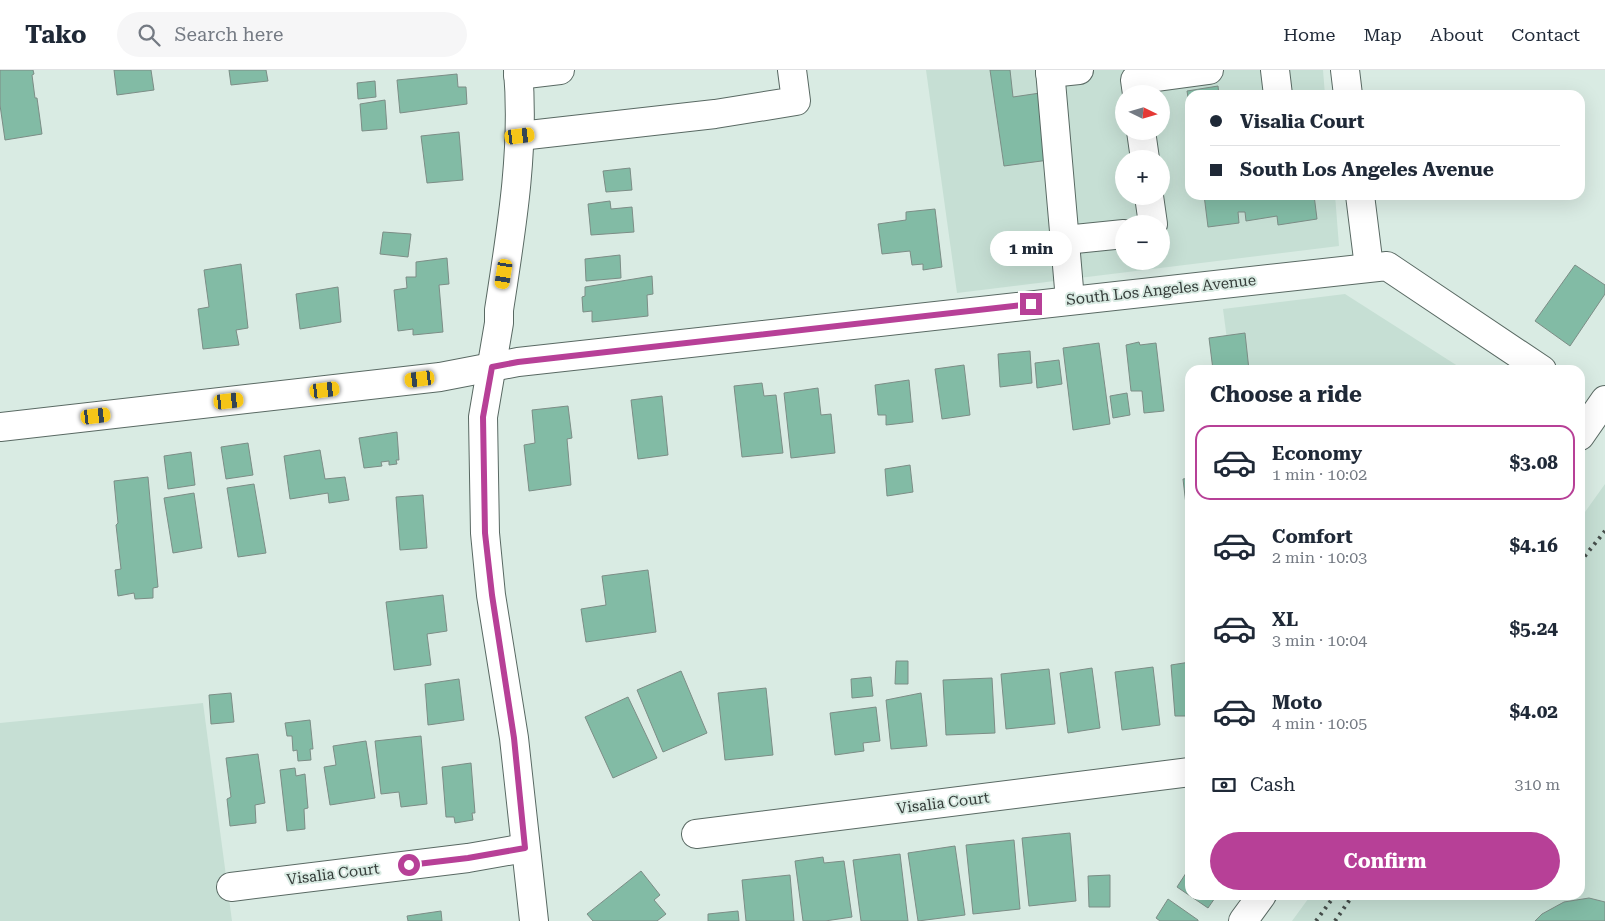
<!DOCTYPE html>
<html lang="en">
<head>
<meta charset="utf-8">
<style>
	:root { --surface:#fff; --page:#f6f6f7; --text:#1f2937; --muted:#747a83; --line:#e0e1e3; --accent:#b74097 }
	body { margin:0; font-family:"Roboto Serif",serif; background:var(--page); color:var(--text); height:100vh; display:flex; flex-direction:column; font-size:19px; white-space:nowrap }
	* { box-sizing:border-box; margin:0 }
	p { font-size:16px; color:var(--muted) }
	.icon { flex:none; width:28px; height:28px; fill:none; stroke:currentColor; stroke-width:2; stroke-linecap:round; stroke-linejoin:round }
	.map { position:relative; flex:1; overflow:hidden }
	.panel { position:absolute; left:1185px; top:295px; width:400px; height:535px; display:flex; flex-direction:column; background:var(--surface); border-radius:15px; box-shadow:0 5px 20px #0002 }
	.panel>* { flex:none }
	.guide { position:absolute; left:1185px; top:20px; width:400px; height:110px; border-radius:15px; box-shadow:0 5px 20px #0002; display:grid; align-content:center; height:110px; padding:0 25px; background:var(--surface) }
	.needle { width:32px; rotate:95deg }
	.tools { position:absolute; left:1115px; top:15px; display:grid; gap:10px }
	.tools a { display:grid; place-items:center; width:55px; height:55px; border-radius:50%; background:var(--surface); box-shadow:0 5px 20px #0002; font-size:25px }
	.end { position:absolute; width:22px; height:22px; margin:-11px; border:6px solid #b74097; background:#fff; box-shadow:0 0 0 2px #fff }
	.from { border-radius:50% }
	.bubble { position:absolute; height:35px; border-radius:18px; background:var(--surface); box-shadow:0 5px 20px #0002; font-size:16px; font-weight:700; line-height:35px; text-align:center }
	.car { position:absolute; width:15px; height:30px; margin:-15px -8px; border-radius:6px; box-shadow:0 0 4px 1px #0007; background:linear-gradient(#f5c518 24%,#345 0 40%,#f5c518 0 76%,#345 0 86%,#f5c518 0) }
	.guide b { display:flex; align-items:center; gap:18px; height:48px; font-size:19px }
	.guide b+b { border-top:1px solid var(--line) }
	.guide i { width:12px; height:12px; background:var(--text) }
	ul { padding:0; list-style:none }
	li { display:flex; align-items:center; gap:15px; height:75px; margin:0 10px 8px; padding:0 15px; border:2px solid transparent; border-radius:15px }
	li div { flex:1 }
	li b { display:block; font-size:19px }
	li em { font-style:normal; font-weight:700 }
	li.selected { border-color:var(--accent) }
	li>.icon { width:45px; height:45px; stroke-width:1.5 }
	h2 { padding:0 25px; font-size:22px; line-height:60px }
	.pay { display:flex; align-items:center; gap:12px; height:55px; padding:0 25px; font-size:19px }
	.pay p { margin-inline-start:auto }
	.cta { display:flex; gap:10px; margin-top:auto; padding:10px 25px }
	.cta a { flex:1; height:58px; border-radius:30px; background:var(--accent); color:#fff; font-size:20px; font-weight:700; line-height:58px; text-align:center }
	header { display:flex; align-items:center; gap:30px; box-sizing:border-box; height:70px; padding:0 25px; background:var(--surface); border-bottom:1px solid var(--line) }
	header strong { font-size:24px }
	nav { display:flex; gap:28px; margin-inline-start:auto; font-size:18px }
	.search { width:350px; height:45px; background:var(--page); display:flex; align-items:center; gap:12px; box-sizing:border-box; padding:0 18px; border-radius:28px; color:var(--muted); font-size:19px }
	.map>svg:first-child { display:block }
	.built { fill:#c6dfd4; fill-rule:evenodd }
	.building { fill:#82bba5; stroke:#7c8d86 }
	.lines { fill:none; stroke-linecap:round; stroke-linejoin:round }
	.minor-casing { stroke:#596963; stroke-width:30 }
	.minor { stroke:#fff; stroke-width:28 }
	.rail { stroke:#454d4a; stroke-width:4; stroke-dasharray:2.5 5; stroke-linecap:butt }
	.route { stroke:#b74097; stroke-width:6 }
	.labels { text-anchor:middle; dominant-baseline:central; stroke-width:4; stroke-linejoin:round; paint-order:stroke }
	.street-label { font-size:15px; fill:#343b38; stroke:#d9ebe3 }
</style>
</head>
<body>
<header>
<strong>Tako</strong>
<div class="search"><svg class="icon" aria-label="search" viewBox="0 0 24 24"><circle cx="10" cy="10" r="6"/><path d="M15 15l6 6"/></svg>Search here</div>
<nav><a>Home</a><a>Map</a><a>About</a><a>Contact</a></nav>
</header>
<div class="map">
<svg width="1605" height="851" viewBox="0 0 1605 851">
	<rect width="100%" height="100%" fill="#d9ebe3"/>
	<g class="built">
		<path d="M 926,0 L 1323,0 L 1325,25 L 1190,25 L 1190,125 L 1335,125 L 1339,176 L 957,223 ZM 1124,24 L 1161,24 L 1161,61 L 1124,61 ZM 1124,89 L 1161,89 L 1161,126 L 1124,126 ZM 1124,154 L 1161,154 L 1161,191 L 1124,191 Z"/>
		<path d="M 1345,224 L 1464,300 L 1231,300 L 1223,239 Z"/>
		<path d="M 1605,414 L 1605,851 L 1292,851 L 1311,825 L 1580,825 L 1580,449 Z"/>
		<path d="M 203,633 L 232,851 L 0,851 L 0,653 Z"/>
	</g>
	<g class="building">
		<path d="M 0,0 L 33,0 L 34,4 L 32,5 L 35,28 L 37,28 L 42,64 L 5,70 L 0,35 Z"/>
		<path d="M 114,0 L 151,0 L 154,20 L 117,25 Z"/>
		<path d="M 229,0 L 266,0 L 268,11 L 231,15 Z"/>
		<path d="M 990,0 L 1010,0 L 1013,27 L 1040,23 L 1049,90 L 1004,96 Z"/>
		<path d="M 457,4 L 458,17 L 466,17 L 467,34 L 400,43 L 397,10 Z"/>
		<path d="M 375,11 L 376,27 L 358,29 L 357,13 Z"/>
		<path d="M 1218,16 L 1219,25 L 1190,25 L 1190,40 L 1187,21 Z"/>
		<path d="M 385,30 L 387,59 L 362,61 L 360,34 Z"/>
		<path d="M 459,62 L 463,110 L 427,113 L 421,66 Z"/>
		<path d="M 630,98 L 632,120 L 606,122 L 603,101 Z"/>
		<path d="M 1204,125 L 1314,125 L 1317,149 L 1278,155 L 1277,146 L 1246,151 L 1245,142 L 1238,142 L 1239,153 L 1208,157 Z"/>
		<path d="M 610,131 L 611,139 L 632,137 L 634,162 L 591,165 L 588,134 Z"/>
		<path d="M 935,139 L 942,197 L 923,200 L 923,194 L 912,195 L 910,181 L 882,184 L 878,154 L 906,150 L 906,142 Z"/>
		<path d="M 383,162 L 411,164 L 408,187 L 380,184 Z"/>
		<path d="M 620,185 L 621,208 L 586,211 L 585,189 Z"/>
		<path d="M 447,188 L 449,214 L 439,215 L 443,262 L 413,265 L 413,259 L 398,261 L 394,220 L 407,218 L 406,207 L 416,207 L 416,192 Z"/>
		<path d="M 241,194 L 248,258 L 236,260 L 239,275 L 203,279 L 198,239 L 209,237 L 204,200 Z"/>
		<path d="M 1575,195 L 1605,215 L 1605,224 L 1570,276 L 1535,251 Z"/>
		<path d="M 652,206 L 653,224 L 647,225 L 648,246 L 592,252 L 592,241 L 583,242 L 582,227 L 585,226 L 585,217 Z"/>
		<path d="M 338,217 L 341,252 L 300,259 L 296,224 Z"/>
		<path d="M 1245,263 L 1249,300 L 1213,300 L 1209,268 Z"/>
		<path d="M 1139,272 L 1140,275 L 1156,273 L 1164,341 L 1144,343 L 1142,321 L 1131,321 L 1126,275 Z"/>
		<path d="M 1099,273 L 1110,354 L 1073,360 L 1063,278 Z"/>
		<path d="M 1030,281 L 1032,313 L 1000,317 L 998,284 Z"/>
		<path d="M 1059,290 L 1062,314 L 1037,318 L 1035,293 Z"/>
		<path d="M 964,295 L 970,345 L 942,349 L 935,299 Z"/>
		<path d="M 909,310 L 913,352 L 886,355 L 886,345 L 878,345 L 875,315 Z"/>
		<path d="M 762,313 L 764,326 L 776,325 L 783,383 L 742,387 L 734,316 Z"/>
		<path d="M 818,318 L 821,345 L 831,344 L 835,383 L 791,388 L 784,323 Z"/>
		<path d="M 1127,323 L 1130,345 L 1113,348 L 1110,326 Z"/>
		<path d="M 662,326 L 668,385 L 638,389 L 631,330 Z"/>
		<path d="M 568,336 L 572,368 L 567,369 L 571,415 L 529,421 L 524,375 L 535,373 L 532,340 Z"/>
		<path d="M 397,362 L 399,390 L 396,390 L 397,394 L 389,395 L 389,391 L 381,392 L 382,396 L 364,398 L 359,368 Z"/>
		<path d="M 248,373 L 253,405 L 226,409 L 221,377 Z"/>
		<path d="M 320,380 L 325,409 L 345,407 L 349,430 L 329,433 L 328,423 L 290,429 L 284,386 Z"/>
		<path d="M 191,382 L 195,415 L 168,419 L 164,386 Z"/>
		<path d="M 910,395 L 913,422 L 887,426 L 885,399 Z"/>
		<path d="M 148,407 L 158,517 L 153,518 L 153,528 L 135,529 L 134,523 L 118,526 L 115,500 L 121,499 L 116,455 L 118,453 L 114,411 Z"/>
		<path d="M 1190,408 L 1190,469 L 1183,409 Z"/>
		<path d="M 254,414 L 266,483 L 238,487 L 227,418 Z"/>
		<path d="M 194,423 L 202,478 L 173,483 L 164,428 Z"/>
		<path d="M 423,425 L 427,478 L 400,480 L 396,427 Z"/>
		<path d="M 648,500 L 656,562 L 586,572 L 581,539 L 606,535 L 602,506 Z"/>
		<path d="M 443,525 L 447,561 L 427,564 L 431,595 L 394,600 L 386,532 Z"/>
		<path d="M 896,591 L 908,591 L 908,614 L 895,614 Z"/>
		<path d="M 1190,592 L 1190,654 L 1186,655 L 1186,646 L 1175,646 L 1171,595 Z"/>
		<path d="M 1153,597 L 1160,655 L 1122,660 L 1115,602 Z"/>
		<path d="M 1092,598 L 1100,658 L 1068,663 L 1060,603 Z"/>
		<path d="M 1049,599 L 1055,654 L 1006,659 L 1001,604 Z"/>
		<path d="M 681,601 L 707,663 L 663,682 L 637,620 Z"/>
		<path d="M 871,607 L 873,626 L 852,628 L 851,609 Z"/>
		<path d="M 992,608 L 995,663 L 946,665 L 943,610 Z"/>
		<path d="M 459,609 L 464,650 L 428,655 L 425,614 Z"/>
		<path d="M 766,618 L 773,685 L 725,690 L 718,623 Z"/>
		<path d="M 231,623 L 234,652 L 211,654 L 209,625 Z"/>
		<path d="M 921,623 L 927,676 L 891,679 L 886,630 Z"/>
		<path d="M 628,627 L 657,688 L 613,708 L 585,647 Z"/>
		<path d="M 876,637 L 880,671 L 863,673 L 864,681 L 835,685 L 830,643 Z"/>
		<path d="M 310,650 L 313,679 L 310,679 L 311,690 L 298,691 L 297,680 L 293,681 L 292,666 L 287,666 L 285,653 Z"/>
		<path d="M 421,666 L 427,734 L 401,737 L 399,722 L 381,724 L 375,671 Z"/>
		<path d="M 366,671 L 375,728 L 330,735 L 324,697 L 336,695 L 333,676 Z"/>
		<path d="M 258,684 L 265,733 L 255,735 L 256,753 L 230,756 L 227,729 L 231,727 L 226,688 Z"/>
		<path d="M 471,693 L 475,743 L 472,743 L 473,750 L 455,753 L 454,747 L 446,747 L 442,697 Z"/>
		<path d="M 295,698 L 296,706 L 305,704 L 308,738 L 304,739 L 305,759 L 287,761 L 280,700 Z"/>
		<path d="M 1070,763 L 1076,831 L 1029,836 L 1022,768 Z"/>
		<path d="M 1014,770 L 1020,839 L 973,844 L 966,775 Z"/>
		<path d="M 955,776 L 965,845 L 918,851 L 908,783 Z"/>
		<path d="M 900,784 L 908,851 L 861,851 L 853,790 Z"/>
		<path d="M 823,787 L 824,793 L 844,791 L 852,847 L 825,851 L 803,851 L 795,791 Z"/>
		<path d="M 1188,800 L 1190,801 L 1190,825 L 1217,825 L 1208,838 L 1177,817 Z"/>
		<path d="M 641,801 L 660,825 L 654,830 L 666,844 L 657,851 L 593,851 L 587,844 Z"/>
		<path d="M 790,805 L 794,851 L 746,851 L 742,810 Z"/>
		<path d="M 1110,805 L 1110,837 L 1089,837 L 1088,806 Z"/>
		<path d="M 1589,828 L 1605,832 L 1605,851 L 1535,851 L 1542,844 L 1564,832 Z"/>
		<path d="M 1168,829 L 1198,850 L 1198,851 L 1160,851 L 1156,848 Z"/>
		<path d="M 441,841 L 442,851 L 408,851 L 407,846 Z"/>
		<path d="M 738,841 L 739,851 L 708,851 L 708,844 Z"/>
	</g>
	<g class="lines">
		<g class="minor-casing">
			<g id="minor">
				<path d="M 518,0 C 525,80 511,162 499,240 L 499,253 L 483,347 L 485,463 L 491,525 L 514,668 L 534,851"/>
				<path d="M 1050,0 L 1070,230"/>
				<path d="M 1275,0 L 1278,25"/>
				<path d="M 1345,0 L 1348,25"/>
				<path d="M 1050,3 L 1079,0"/>
				<path d="M 518,5 L 560,0"/>
				<path d="M 1137,24 L 1135,10 L 1209,0"/>
				<path d="M 1141,61 L 1145,89"/>
				<path d="M 520,66 L 715,44 L 796,31 L 792,0"/>
				<path d="M 1360,125 L 1369,197"/>
				<path d="M 1149,126 L 1153,154"/>
				<path d="M 1065,170 L 1124,164"/>
				<path d="M 0,357 L 440,307 L 518,292 L 1387,196 L 1542,300"/>
				<path d="M 1580,366 L 1605,330"/>
				<path d="M 696,764 L 1190,702"/>
				<path d="M 231,817 L 468,788 L 525,778"/>
				<path d="M 1243,851 L 1262,825"/>
			</g>
		</g>
		<use href="#minor" class="minor"/>
		<g class="rail">
			<path d="M 1580,492 L 1605,461"/>
			<path d="M 1316,851 L 1335,825"/>
			<path d="M 1335,851 L 1353,825"/>
		</g>
	</g>
	<g class="lines">
		<path class="route" d="M 409,795 L 468,788 L 525,778 L 514,668 L 492,525 L 485,463 L 483,347 L 492,297 L 518,292 L 1031,234"/>
	</g>
	<g class="labels">
		<g class="street-label">
			<text transform="translate(1161 220) rotate(-6)">South Los Angeles Avenue</text>
			<text transform="translate(943 733) rotate(-7)">Visalia Court</text>
			<text transform="translate(333 804) rotate(-7)">Visalia Court</text>
		</g>
	</g>
</svg>
<div class="tools">
<a><svg class="needle" viewBox="-14 -14 28 28"><path d="M0-13l5 13h-10z" fill="#e53935"/><path d="M0 13l5-13h-10z" fill="#747a83"/></svg></a>
<a>+</a>
<a>−</a>
</div>
<i class="end from" style="left:409px;top:795px"></i>
<i class="end" style="left:1031px;top:234px"></i>
<div class="bubble" style="left:990px;top:161px;width:82px">1 min</div>
<i class="car" style="left:520px;top:66px;rotate:83deg"></i>
<i class="car" style="left:504px;top:204px;rotate:189deg"></i>
<i class="car" style="left:420px;top:309px;rotate:263deg"></i>
<i class="car" style="left:325px;top:320px;rotate:83deg"></i>
<i class="car" style="left:229px;top:331px;rotate:84deg"></i>
<i class="car" style="left:96px;top:346px;rotate:83deg"></i>
<div class="guide">
<b><i class="from"></i>Visalia Court</b>
<b><i></i>South Los Angeles Avenue</b>
</div>
<section class="panel">
<h2>Choose a ride</h2>
<ul>
<li class="selected"><svg class="icon" aria-label="car" viewBox="0 0 24 24"><path d="M5 17H2v-5l4-1 3-4h7l3 4 3 1v5h-3M9 17h6M6 11h13"/><circle cx="7" cy="17" r="2"/><circle cx="17" cy="17" r="2"/></svg><div><b>Economy</b><p>1 min · 10:02</p></div><em>$3.08</em></li>
<li><svg class="icon" aria-label="car" viewBox="0 0 24 24"><path d="M5 17H2v-5l4-1 3-4h7l3 4 3 1v5h-3M9 17h6M6 11h13"/><circle cx="7" cy="17" r="2"/><circle cx="17" cy="17" r="2"/></svg><div><b>Comfort</b><p>2 min · 10:03</p></div><em>$4.16</em></li>
<li><svg class="icon" aria-label="car" viewBox="0 0 24 24"><path d="M5 17H2v-5l4-1 3-4h7l3 4 3 1v5h-3M9 17h6M6 11h13"/><circle cx="7" cy="17" r="2"/><circle cx="17" cy="17" r="2"/></svg><div><b>XL</b><p>3 min · 10:04</p></div><em>$5.24</em></li>
<li><svg class="icon" aria-label="car" viewBox="0 0 24 24"><path d="M5 17H2v-5l4-1 3-4h7l3 4 3 1v5h-3M9 17h6M6 11h13"/><circle cx="7" cy="17" r="2"/><circle cx="17" cy="17" r="2"/></svg><div><b>Moto</b><p>4 min · 10:05</p></div><em>$4.02</em></li>
</ul>
<div class="pay"><svg class="icon" aria-label="cash" viewBox="0 0 24 24"><path d="M3 7h18v10H3z"/><circle cx="12" cy="12" r="2"/></svg>Cash<p>310 m</p></div>
<div class="cta"><a>Confirm</a></div>
</section>
</div>
</body>
</html>
